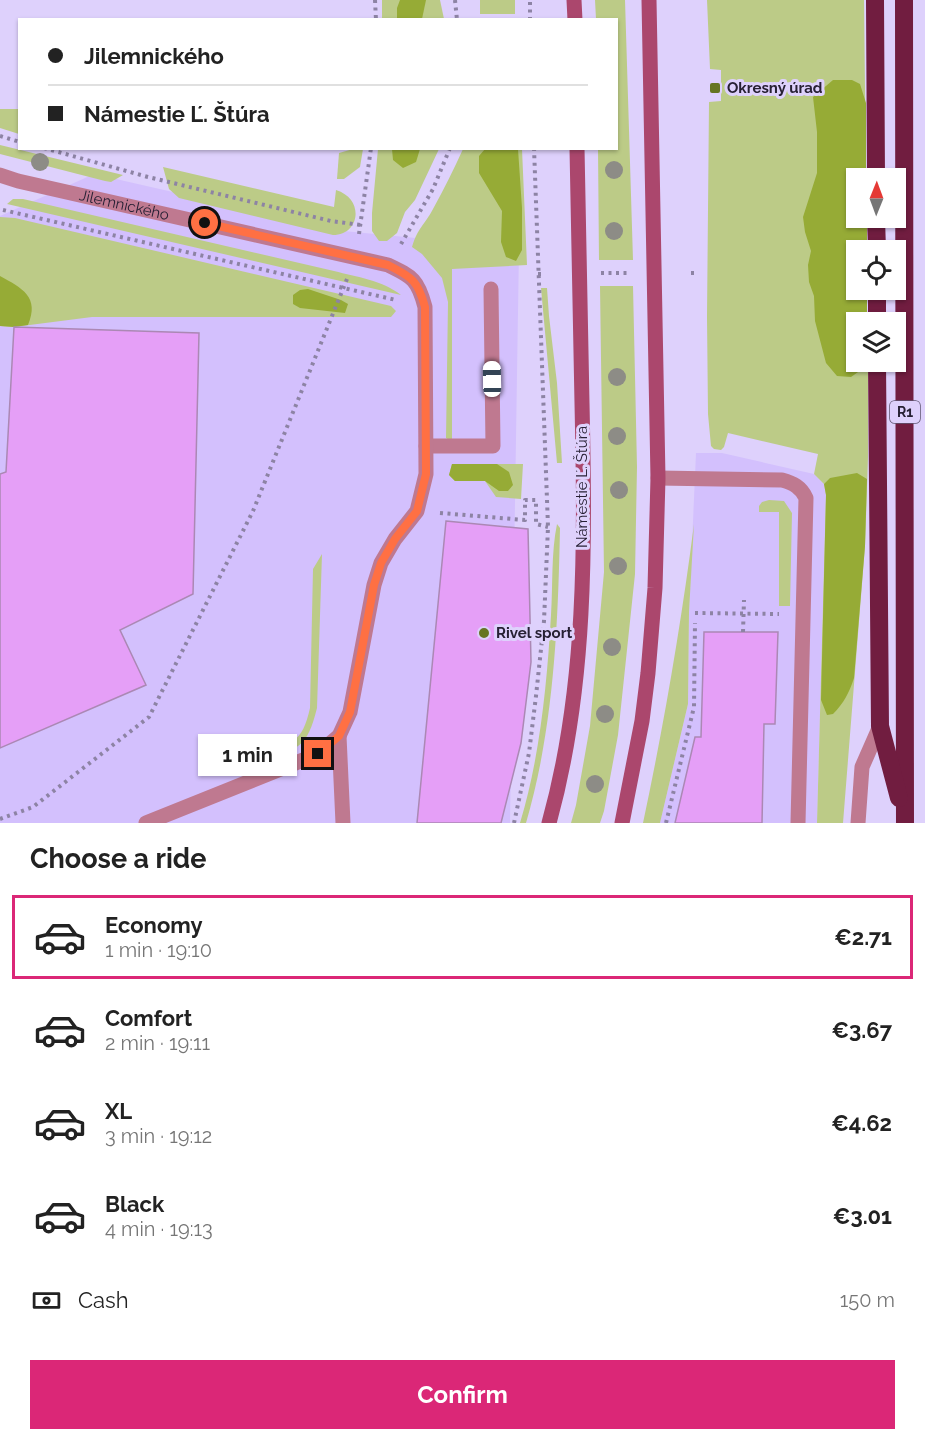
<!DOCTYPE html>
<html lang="en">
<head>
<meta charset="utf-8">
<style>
	:root { --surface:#fff; --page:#f2f2f2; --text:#222; --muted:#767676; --line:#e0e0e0; --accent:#db2777 }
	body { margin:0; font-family:Raleway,sans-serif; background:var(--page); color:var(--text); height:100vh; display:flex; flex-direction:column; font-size:22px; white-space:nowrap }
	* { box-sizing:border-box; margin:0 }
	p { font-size:20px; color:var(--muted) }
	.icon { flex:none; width:33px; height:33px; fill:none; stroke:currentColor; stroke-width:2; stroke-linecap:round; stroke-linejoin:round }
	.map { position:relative; height:823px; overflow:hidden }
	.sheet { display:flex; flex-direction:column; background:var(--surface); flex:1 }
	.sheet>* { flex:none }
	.top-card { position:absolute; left:18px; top:18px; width:600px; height:132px; border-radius:0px; box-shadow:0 2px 4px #0004; display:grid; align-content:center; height:132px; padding:0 30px; background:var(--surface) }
	.needle { width:39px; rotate:1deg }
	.fabs { position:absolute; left:846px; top:168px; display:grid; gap:12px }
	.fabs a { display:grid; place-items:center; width:60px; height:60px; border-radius:0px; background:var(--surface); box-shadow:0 2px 4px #0004; font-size:30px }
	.end { position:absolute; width:27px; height:27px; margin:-14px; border:8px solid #ff7043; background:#111; box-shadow:0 0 0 3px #111 }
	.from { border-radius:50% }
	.bubble { position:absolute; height:42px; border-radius:0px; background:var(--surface); box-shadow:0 2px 4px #0004; font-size:20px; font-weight:700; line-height:42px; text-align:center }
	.car { position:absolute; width:18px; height:36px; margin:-18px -9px; border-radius:8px; box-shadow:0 0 4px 2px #0007; background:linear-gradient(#fff 24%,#345 0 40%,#fff 0 76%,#345 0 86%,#fff 0) }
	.top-card b { display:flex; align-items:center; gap:21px; height:57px; font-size:22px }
	.top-card b+b { border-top:2px solid var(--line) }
	.top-card i { width:15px; height:15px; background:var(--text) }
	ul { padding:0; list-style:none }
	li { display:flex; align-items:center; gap:18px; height:84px; margin:0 12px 9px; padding:0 18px; border:3px solid transparent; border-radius:0px }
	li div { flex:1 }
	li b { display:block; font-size:22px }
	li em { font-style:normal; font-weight:700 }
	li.active { border-color:var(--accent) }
	li>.icon { width:54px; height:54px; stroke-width:1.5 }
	h2 { padding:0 30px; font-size:27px; line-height:72px }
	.pay { display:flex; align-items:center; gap:15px; height:66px; padding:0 30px; font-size:22px }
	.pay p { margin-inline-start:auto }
	.button { display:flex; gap:12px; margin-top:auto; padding:12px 30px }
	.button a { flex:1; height:69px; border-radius:0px; background:var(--accent); color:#fff; font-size:24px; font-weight:700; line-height:69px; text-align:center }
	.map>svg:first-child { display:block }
	.built { fill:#d3c0fd }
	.green { fill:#bccb87 }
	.forest { fill:#96ab36 }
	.building { fill:#e59ff7; stroke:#ab88b4; stroke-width:1.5 }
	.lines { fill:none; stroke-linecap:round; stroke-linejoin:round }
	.path { stroke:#8d83a4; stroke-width:4; stroke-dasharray:3 4.5; stroke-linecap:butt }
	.lane { stroke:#bf7990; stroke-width:15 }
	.street { stroke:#bf7990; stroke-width:15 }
	.secondary { stroke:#ab476d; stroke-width:15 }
	.highway { stroke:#711d40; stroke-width:18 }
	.tree { fill:#8d8c86 }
	.route { stroke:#ff7043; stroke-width:8 }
	.poi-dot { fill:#667522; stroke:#ded1fc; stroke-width:2 }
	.labels { text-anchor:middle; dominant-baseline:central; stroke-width:6; stroke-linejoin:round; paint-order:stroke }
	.shield { fill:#ded1fc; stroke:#5e5570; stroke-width:1.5 }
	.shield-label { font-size:14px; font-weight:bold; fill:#272034 }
	.poi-label { font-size:15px; font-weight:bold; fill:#272034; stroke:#ded1fc; text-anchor:start }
	.street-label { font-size:15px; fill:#272034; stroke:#ded1fc }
</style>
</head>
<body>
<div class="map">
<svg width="925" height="823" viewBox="0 0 925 823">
	<rect width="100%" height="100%" fill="#ded1fc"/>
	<g class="built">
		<path d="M 94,174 L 344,231 L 519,248 L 510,823 L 0,823 L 0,216 Z"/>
		<path d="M 696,453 L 722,453 L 814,474 L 824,484 L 826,495 L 817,823 L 660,823 L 688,704 L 689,612 Z"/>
	</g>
	<g class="green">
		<path d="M 382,0 L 440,0 L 444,19 L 382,20 Z"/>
		<rect x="480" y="0" width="35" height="14"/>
		<path d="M 595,0 L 625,0 L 633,260 L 599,260 L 598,149 L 616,148 L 616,20 L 596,19 Z"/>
		<path d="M 707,0 L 864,0 L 866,178 L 856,178 L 856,218 L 867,218 L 867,250 L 856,250 L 856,290 L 867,290 L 867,322 L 856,322 L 856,362 L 868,362 L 868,457 L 865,546 L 843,823 L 817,823 L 826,495 L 824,484 L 814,474 L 818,454 L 728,433 L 724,447 L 721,450 L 714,449 L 711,446 L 708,414 L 707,317 L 709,102 L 721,101 L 721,70 L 710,69 Z"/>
		<path d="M 0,109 L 19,109 L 19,134 L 0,128 Z"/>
		<path d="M 0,145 L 123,175 L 111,182 L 105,181 L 0,154 Z"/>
		<path d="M 353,149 L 363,149 L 360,167 L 344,179 L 337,179 L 339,153 Z"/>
		<path d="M 378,149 L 439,149 L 415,200 L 405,212 L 397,233 L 387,241 L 379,241 L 372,231 L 372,213 Z"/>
		<path d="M 463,149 L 522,149 L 527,265 L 452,269 L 452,442 L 446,438 L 448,302 L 442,278 L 422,254 L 412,247 C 418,227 424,226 433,209 C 444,189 454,169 463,149 Z"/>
		<path d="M 163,167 L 334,207 L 336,190 C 365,199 360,235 333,235 L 179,198 L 169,189 Z"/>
		<path d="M 13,199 L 23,199 L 334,271 C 357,277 382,280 401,295 L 7,204 Z"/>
		<path d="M 0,217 L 15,218 L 391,306 L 396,311 L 391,317 L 92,317 L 14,327 L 0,326 Z"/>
		<path d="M 600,286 L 633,286 L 637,467 L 635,574 L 618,735 L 604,811 L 600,823 L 571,823 L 576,805 L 590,726 L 604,572 Z"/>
		<path d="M 541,288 L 547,288 L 549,316 L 557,383 L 562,463 L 557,463 Z"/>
		<path d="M 452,464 L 523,464 L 521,499 L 496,497 L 485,481 L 455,481 L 449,475 Z"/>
		<path d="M 769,500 L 784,501 L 792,513 L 790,606 L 779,606 L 779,512 L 759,512 L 759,506 L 762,502 Z"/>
		<path d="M 557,524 L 560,528 C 558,627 554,727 526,823 L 520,823 C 540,757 547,684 551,615 C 553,585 551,553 557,524 Z"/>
		<path d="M 694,524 L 689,612 L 688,704 L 660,823 L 643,823 C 664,724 681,625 694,524 Z"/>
		<path d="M 322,554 L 317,708 C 307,748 299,748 263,761 L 261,754 C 292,742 302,744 310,708 L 313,569 Z"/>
	</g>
	<g class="forest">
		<path d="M 400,0 L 426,0 L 422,19 L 397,19 L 397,8 Z"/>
		<path d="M 833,80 L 852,80 L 860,84 L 866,103 L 866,178 L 856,178 L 856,218 L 867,218 L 867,250 L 856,250 L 856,290 L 867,290 L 867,322 L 856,322 L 856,362 L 868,362 L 868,365 L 851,377 L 837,376 L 826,363 L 815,321 L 814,296 L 809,282 L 808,265 L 811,251 L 805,232 L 803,217 L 817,173 L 817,132 L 813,97 Z"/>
		<path d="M 392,149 L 392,148 L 420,149 L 416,162 L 403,168 L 393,160 Z"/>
		<path d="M 485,149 L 518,149 L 522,208 L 522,250 L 516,261 L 506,257 L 501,242 L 502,211 L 479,173 L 479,156 Z"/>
		<path d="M 0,276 C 22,288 40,297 28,325 L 14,327 L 0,326 Z"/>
		<path d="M 308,289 L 341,300 L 348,304 L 345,313 L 300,308 L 293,304 L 293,295 L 300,290 Z"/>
		<path d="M 452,464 L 497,464 L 509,472 L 513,485 L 508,491 L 499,491 L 485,481 L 455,481 L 449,475 Z"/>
		<path d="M 857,473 L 867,479 L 865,546 L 854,678 C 849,693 844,703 833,714 L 827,715 L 821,700 L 826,495 L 824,484 L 830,478 Z"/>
	</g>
	<g class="building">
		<path d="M 14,327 L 199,333 L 193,594 L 120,630 L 146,685 L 0,748 L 0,474 L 6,472 Z"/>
		<path d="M 446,521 L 528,529 L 531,662 L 521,743 L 501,823 L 417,823 Z"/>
		<path d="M 704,632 L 778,632 L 775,724 L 764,724 L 762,823 L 675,823 L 695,737 L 701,737 Z"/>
	</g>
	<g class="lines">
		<g class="path">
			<path d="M 375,0 L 376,20"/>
			<path d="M 455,0 L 457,20"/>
			<path d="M 530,20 L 530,0"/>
			<path d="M 0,136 L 20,142"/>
			<path d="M 44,148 L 148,177 L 331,221 L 361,225"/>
			<path d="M 3,210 L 396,300"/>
			<path d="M 359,234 L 371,148"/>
			<path d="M 401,244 L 433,189 L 450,148"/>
			<path d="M 601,273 L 630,273"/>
			<path d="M 691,273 L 698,273"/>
			<path d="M 538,274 L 545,274"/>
			<path d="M 440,513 L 525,520 L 525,500 L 536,500 L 536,524 L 548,527"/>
			<path d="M 695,613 L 779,614"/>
			<path d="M 743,632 L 744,600"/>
			<path d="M 0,819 L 33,807 L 149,717 L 253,511 L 347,279"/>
			<path d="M 514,823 L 529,753 L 536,696 L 544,621 L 548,527 L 534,148"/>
			<path d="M 666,823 L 694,707 L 695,623"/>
		</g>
		<g class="lane">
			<path d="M 426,446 L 493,446 L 491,289"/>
			<path d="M 658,478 L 782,480 C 793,483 801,487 806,498 L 798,823"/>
			<path d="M 339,736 L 343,823"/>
			<path d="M 858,823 L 862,767 L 880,726"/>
		</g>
		<path class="street" id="s1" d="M 0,175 L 18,181 L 388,265 C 413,277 418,280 425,307 L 426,474 L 417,511 L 395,539 L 381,563 L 374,585 L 350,712 L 339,736 L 318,754 L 146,823"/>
		<g class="secondary">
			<path d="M 574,0 L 575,20"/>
			<path d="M 549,823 C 587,687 585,543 582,403 C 580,318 578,233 577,148"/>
			<path d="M 622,823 L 642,721 L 648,673 L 655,588 L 658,478 L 649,0"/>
		</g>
		<g class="highway">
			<path d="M 875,0 L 876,178"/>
			<path d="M 904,0 L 905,823"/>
			<path d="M 876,218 L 877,250"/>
			<path d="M 877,290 L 877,322"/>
			<path d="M 877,362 L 880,726 L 899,798"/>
		</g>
	</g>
	<g class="tree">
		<circle cx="40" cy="162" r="9"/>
		<circle cx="614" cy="170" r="9"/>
		<circle cx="614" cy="231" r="9"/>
		<circle cx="617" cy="377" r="9"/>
		<circle cx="617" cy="436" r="9"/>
		<circle cx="619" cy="490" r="9"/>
		<circle cx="618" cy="566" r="9"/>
		<circle cx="612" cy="647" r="9"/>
		<circle cx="605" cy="714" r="9"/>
		<circle cx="595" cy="784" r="9"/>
	</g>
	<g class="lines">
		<path class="route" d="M 205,223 L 388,265 C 412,277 418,281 425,307 L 426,474 L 417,511 L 395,539 L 381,563 L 374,585 L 350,712 L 339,736 L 318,754"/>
	</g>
	<g class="poi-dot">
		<rect x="709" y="82" width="12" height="12" rx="3"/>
		<circle cx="484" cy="633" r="6"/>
	</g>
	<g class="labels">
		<rect class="shield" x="890" y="401" width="30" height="22" rx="4.5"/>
		<g class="shield-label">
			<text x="905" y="412">R1</text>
		</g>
		<g class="poi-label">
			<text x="727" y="88">Okresný úrad</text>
			<text x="496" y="633">Rivel sport</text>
		</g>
		<g class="street-label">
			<text stroke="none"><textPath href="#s1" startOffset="128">Jilemnického</textPath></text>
			<text transform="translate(582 487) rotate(-90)">Námestie Ľ. Štúra</text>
		</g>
	</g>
</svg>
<div class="fabs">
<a><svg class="needle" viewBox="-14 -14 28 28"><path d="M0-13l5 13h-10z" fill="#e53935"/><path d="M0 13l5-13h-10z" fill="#767676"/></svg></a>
<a><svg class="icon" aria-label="locate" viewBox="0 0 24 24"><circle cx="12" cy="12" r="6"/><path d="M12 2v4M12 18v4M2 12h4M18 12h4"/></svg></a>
<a><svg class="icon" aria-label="layers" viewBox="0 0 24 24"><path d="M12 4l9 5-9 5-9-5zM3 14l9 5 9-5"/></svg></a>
</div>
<i class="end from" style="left:205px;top:223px"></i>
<i class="end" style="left:318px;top:754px"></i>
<div class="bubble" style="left:198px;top:734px;width:99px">1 min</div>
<i class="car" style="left:492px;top:379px;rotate:359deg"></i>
<div class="top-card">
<b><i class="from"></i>Jilemnického</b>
<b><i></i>Námestie Ľ. Štúra</b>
</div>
</div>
<section class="sheet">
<h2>Choose a ride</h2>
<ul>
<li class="active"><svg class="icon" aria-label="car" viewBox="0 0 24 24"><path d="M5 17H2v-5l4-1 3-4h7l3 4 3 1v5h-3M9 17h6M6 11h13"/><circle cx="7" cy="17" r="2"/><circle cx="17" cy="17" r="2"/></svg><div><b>Economy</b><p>1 min · 19:10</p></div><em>€2.71</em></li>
<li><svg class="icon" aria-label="car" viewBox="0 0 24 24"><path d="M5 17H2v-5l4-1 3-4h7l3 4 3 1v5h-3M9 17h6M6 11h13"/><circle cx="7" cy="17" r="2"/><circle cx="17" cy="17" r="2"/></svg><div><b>Comfort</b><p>2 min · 19:11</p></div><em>€3.67</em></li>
<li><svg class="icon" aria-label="car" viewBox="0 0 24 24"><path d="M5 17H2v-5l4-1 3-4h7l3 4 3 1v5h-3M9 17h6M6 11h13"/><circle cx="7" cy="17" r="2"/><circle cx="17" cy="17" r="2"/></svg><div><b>XL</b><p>3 min · 19:12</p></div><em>€4.62</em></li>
<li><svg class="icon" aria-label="car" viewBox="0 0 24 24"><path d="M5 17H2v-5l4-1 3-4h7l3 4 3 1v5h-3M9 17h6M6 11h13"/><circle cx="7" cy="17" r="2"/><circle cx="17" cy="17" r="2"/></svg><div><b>Black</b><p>4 min · 19:13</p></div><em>€3.01</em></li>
</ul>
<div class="pay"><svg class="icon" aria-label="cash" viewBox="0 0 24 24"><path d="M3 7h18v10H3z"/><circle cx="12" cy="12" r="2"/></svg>Cash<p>150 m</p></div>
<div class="button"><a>Confirm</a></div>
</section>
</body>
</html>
